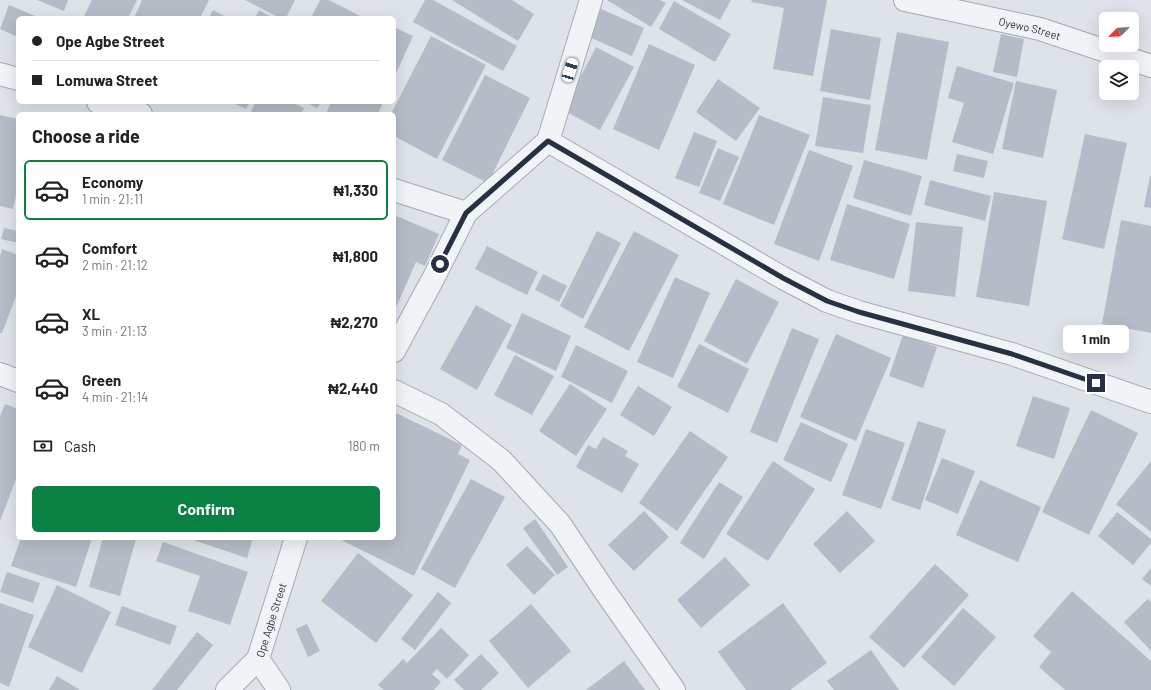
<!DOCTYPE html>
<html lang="en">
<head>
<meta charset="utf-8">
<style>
	:root { --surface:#fff; --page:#f2f2f2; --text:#222; --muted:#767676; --line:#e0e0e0; --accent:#0b8043 }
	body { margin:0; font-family:Barlow,sans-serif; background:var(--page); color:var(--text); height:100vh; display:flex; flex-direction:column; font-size:15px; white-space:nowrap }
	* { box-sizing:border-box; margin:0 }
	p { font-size:13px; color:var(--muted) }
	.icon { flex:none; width:22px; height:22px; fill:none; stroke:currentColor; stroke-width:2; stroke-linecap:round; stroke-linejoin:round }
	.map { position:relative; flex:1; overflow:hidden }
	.drawer { position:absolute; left:16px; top:112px; width:380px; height:428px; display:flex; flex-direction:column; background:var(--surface); border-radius:6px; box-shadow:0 4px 16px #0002 }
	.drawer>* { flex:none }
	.banner { position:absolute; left:16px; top:16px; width:380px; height:88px; border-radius:6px; box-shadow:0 4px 16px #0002; display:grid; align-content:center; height:88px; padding:0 16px; background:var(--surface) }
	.needle { width:26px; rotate:246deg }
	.fabs { position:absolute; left:1099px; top:12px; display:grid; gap:8px }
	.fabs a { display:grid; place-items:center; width:40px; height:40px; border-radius:6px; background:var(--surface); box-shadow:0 4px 16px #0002; font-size:20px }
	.end { position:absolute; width:18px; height:18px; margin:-9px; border:5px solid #263142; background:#fff; box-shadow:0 0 0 2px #fff }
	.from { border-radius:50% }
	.bubble { position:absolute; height:28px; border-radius:6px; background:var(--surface); box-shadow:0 4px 16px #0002; font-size:13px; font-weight:700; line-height:28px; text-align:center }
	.car { position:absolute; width:12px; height:24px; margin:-12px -6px; border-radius:5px; box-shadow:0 0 3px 1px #0007; background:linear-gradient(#fff 24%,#345 0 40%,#fff 0 76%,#345 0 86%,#fff 0) }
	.banner b { display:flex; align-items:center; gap:14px; height:38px; font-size:15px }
	.banner b+b { border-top:1px solid var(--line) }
	.banner i { width:10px; height:10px; background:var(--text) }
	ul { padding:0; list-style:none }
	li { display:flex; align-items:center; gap:12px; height:60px; margin:0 8px 6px; padding:0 8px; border:2px solid transparent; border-radius:6px }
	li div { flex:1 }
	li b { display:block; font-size:15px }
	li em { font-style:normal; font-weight:700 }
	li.selected { border-color:var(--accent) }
	li>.icon { width:36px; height:36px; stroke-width:1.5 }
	h2 { padding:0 16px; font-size:18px; line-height:48px }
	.pay { display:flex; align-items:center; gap:10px; height:44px; padding:0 16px; font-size:15px }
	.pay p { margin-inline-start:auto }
	.cta { display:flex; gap:8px; margin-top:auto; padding:8px 16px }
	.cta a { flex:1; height:46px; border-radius:6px; background:var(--accent); color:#fff; font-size:16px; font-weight:700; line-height:46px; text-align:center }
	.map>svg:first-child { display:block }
	.building { fill:#b5bcc7 }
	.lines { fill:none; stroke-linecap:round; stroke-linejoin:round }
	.street-casing { stroke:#a3aab4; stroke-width:24 }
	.street { stroke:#f1f4f7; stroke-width:22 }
	.route { stroke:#263142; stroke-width:5 }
	.labels { text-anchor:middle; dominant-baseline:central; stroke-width:3; stroke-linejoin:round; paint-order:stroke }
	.street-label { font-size:11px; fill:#263142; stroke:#eef2f7 }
</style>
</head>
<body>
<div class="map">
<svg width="1151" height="690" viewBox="0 0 1151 690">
	<rect width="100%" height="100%" fill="#dee3e9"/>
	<g class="building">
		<path d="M 37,0 L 68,0 L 64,11 Z"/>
		<path d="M 92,0 L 137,0 L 128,18 L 83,18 Z"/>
		<path d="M 142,0 L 209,0 L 200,18 L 134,18 Z"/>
		<path d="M 245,0 L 295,0 L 286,18 L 280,18 Z"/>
		<path d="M 320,0 L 329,0 L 364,18 L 311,18 Z"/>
		<path d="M 425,0 L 433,0 L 517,46 L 503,71 L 413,22 Z"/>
		<path d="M 452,0 L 512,0 L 534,14 L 518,41 Z"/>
		<path d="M 607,0 L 660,0 L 666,3 L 651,27 Z"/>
		<path d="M 682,0 L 731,0 L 720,20 Z"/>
		<path d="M 752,0 L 827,0 L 813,76 L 773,69 L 784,8 L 751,2 Z"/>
		<path d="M 674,1 L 731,34 L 715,62 L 659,29 Z"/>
		<path d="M 9,5 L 40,18 L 18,18 L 18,37 L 0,29 Z"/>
		<path d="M 601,9 L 644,28 L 632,56 L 589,37 Z"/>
		<path d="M 213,10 L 228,18 L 209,18 Z"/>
		<path d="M 259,10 L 273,18 L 255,18 Z"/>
		<path d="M 394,27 L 413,36 L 394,78 Z"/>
		<path d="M 831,29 L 881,38 L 870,100 L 820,91 Z"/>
		<path d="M 897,32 L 949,42 L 927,160 L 875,150 Z"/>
		<path d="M 1001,34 L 1024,39 L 1017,77 L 993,72 Z"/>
		<path d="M 431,36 L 486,65 L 437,159 L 394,136 L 394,114 L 391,114 Z"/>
		<path d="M 649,44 L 695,65 L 659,150 L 613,129 Z"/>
		<path d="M 596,47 L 634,67 L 600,130 L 563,110 Z"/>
		<path d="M 957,66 L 1014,83 L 993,154 L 952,142 L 964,103 L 948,98 Z"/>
		<path d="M 485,75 L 530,98 L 488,183 L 442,160 Z"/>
		<path d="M 718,79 L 760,108 L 736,141 L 696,112 Z"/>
		<path d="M 1016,81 L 1057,90 L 1043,158 L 1002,149 Z"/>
		<path d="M 823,97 L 871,105 L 863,153 L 815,146 Z"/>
		<path d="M 231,102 L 250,102 L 246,109 Z"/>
		<path d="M 255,102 L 291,102 L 304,108 L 301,114 L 256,114 L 251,112 Z"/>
		<path d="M 305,102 L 321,102 L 317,108 Z"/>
		<path d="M 331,102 L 383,102 L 378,114 L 326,114 Z"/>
		<path d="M 0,115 L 18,119 L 18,186 L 13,209 L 0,206 Z"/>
		<path d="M 759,115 L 810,135 L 774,225 L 723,204 Z"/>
		<path d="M 694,132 L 717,141 L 699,187 L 675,178 Z"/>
		<path d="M 1085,134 L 1127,143 L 1104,249 L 1062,239 Z"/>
		<path d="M 718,148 L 739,157 L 720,201 L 699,193 Z"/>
		<path d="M 809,150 L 853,166 L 819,261 L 774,244 Z"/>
		<path d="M 957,154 L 988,161 L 984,178 L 953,171 Z"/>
		<path d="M 864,160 L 922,176 L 911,216 L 853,198 Z"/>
		<path d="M 1150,176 L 1151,176 L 1151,208 L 1144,207 Z"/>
		<path d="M 930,180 L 991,196 L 985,221 L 924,205 Z"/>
		<path d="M 994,192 L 1047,201 L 1029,306 L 976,297 Z"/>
		<path d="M 847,204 L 910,224 L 894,279 L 830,260 Z"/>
		<path d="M 394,215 L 439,234 L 425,266 L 416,262 L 394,312 Z"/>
		<path d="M 1121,220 L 1151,226 L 1151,333 L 1102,324 Z"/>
		<path d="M 916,222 L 963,227 L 955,297 L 908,291 Z"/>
		<path d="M 4,228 L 18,231 L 18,243 L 1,239 Z"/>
		<path d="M 597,231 L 621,243 L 583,319 L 560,306 Z"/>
		<path d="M 634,231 L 679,255 L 629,351 L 584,327 Z"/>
		<path d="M 487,246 L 538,272 L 527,295 L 475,269 Z"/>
		<path d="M 2,249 L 18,255 L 18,291 L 2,333 L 0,333 L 0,256 Z"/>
		<path d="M 543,274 L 567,286 L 559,302 L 535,290 Z"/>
		<path d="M 675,277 L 710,293 L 673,378 L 637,362 Z"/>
		<path d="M 736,279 L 779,302 L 747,364 L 704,341 Z"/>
		<path d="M 476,305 L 512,325 L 477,390 L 440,369 Z"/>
		<path d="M 522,313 L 571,336 L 556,371 L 506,348 Z"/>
		<path d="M 792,328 L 819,339 L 777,443 L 750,432 Z"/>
		<path d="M 836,334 L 891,358 L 856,441 L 800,417 Z"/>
		<path d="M 903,335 L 937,347 L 923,388 L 889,376 Z"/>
		<path d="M 699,344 L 749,369 L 728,413 L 677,387 Z"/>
		<path d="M 576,345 L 628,371 L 612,403 L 561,377 Z"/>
		<path d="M 515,355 L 554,376 L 532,415 L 494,395 Z"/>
		<path d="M 570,384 L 607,409 L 576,456 L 539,431 Z"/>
		<path d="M 638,386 L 672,407 L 654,436 L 620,415 Z"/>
		<path d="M 1033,396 L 1070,408 L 1054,459 L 1016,446 Z"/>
		<path d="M 5,404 L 18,409 L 18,474 L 0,521 L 0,416 Z"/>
		<path d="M 1091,410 L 1138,433 L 1089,535 L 1042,512 Z"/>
		<path d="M 394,412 L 462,445 L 458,454 L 470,460 L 414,576 L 337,538 L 394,538 Z"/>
		<path d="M 918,421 L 946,430 L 920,510 L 891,500 Z"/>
		<path d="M 801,422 L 848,444 L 831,482 L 783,460 Z"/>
		<path d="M 866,429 L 905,443 L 881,509 L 842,495 Z"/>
		<path d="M 690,431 L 728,457 L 677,531 L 639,503 Z"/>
		<path d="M 603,437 L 628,451 L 625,456 L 639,464 L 622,493 L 576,467 L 588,445 L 596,449 Z"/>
		<path d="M 942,458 L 975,471 L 958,514 L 925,500 Z"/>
		<path d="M 773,461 L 815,489 L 768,561 L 726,534 Z"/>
		<path d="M 1151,461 L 1151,532 L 1116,504 Z"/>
		<path d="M 471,479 L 505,497 L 455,588 L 421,569 Z"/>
		<path d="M 980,480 L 1041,507 L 1018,562 L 956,535 Z"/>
		<path d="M 719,482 L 743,497 L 704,559 L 680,543 Z"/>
		<path d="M 644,511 L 669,537 L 634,571 L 608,545 Z"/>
		<path d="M 847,511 L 875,541 L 840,573 L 813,544 Z"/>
		<path d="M 1117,512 L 1151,539 L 1151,543 L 1133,565 L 1098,536 Z"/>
		<path d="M 535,519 L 568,567 L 557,575 L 523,528 Z"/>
		<path d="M 21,538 L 92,538 L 76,587 L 11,566 Z"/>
		<path d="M 103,538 L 136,539 L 120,596 L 89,587 Z"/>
		<path d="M 187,538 L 253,538 L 247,558 Z"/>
		<path d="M 163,542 L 248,572 L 230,625 L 188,611 L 200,576 L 156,561 Z"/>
		<path d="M 527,546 L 555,575 L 534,595 L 506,565 Z"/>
		<path d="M 358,553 L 413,595 L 376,643 L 321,601 Z"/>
		<path d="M 725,557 L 750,585 L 701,628 L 677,600 Z"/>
		<path d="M 935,564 L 969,595 L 904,668 L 869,637 Z"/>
		<path d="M 1151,568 L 1151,586 L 1142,579 Z"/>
		<path d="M 7,572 L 40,583 L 33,603 L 0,592 Z"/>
		<path d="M 57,585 L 111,612 L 82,673 L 28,647 Z"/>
		<path d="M 1072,591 L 1151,661 L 1151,690 L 1065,690 L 1039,667 L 1051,652 L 1033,636 Z"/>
		<path d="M 438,592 L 451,603 L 415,650 L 401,639 Z"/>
		<path d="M 1148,599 L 1151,602 L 1151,651 L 1124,622 Z"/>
		<path d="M 0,603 L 34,615 L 9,687 L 0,683 Z"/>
		<path d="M 783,603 L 827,663 L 790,690 L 746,690 L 718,652 Z"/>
		<path d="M 531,604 L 571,651 L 528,688 L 489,641 Z"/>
		<path d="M 122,606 L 177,626 L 170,645 L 115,625 Z"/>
		<path d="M 963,608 L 996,637 L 954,686 L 921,657 Z"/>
		<path d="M 307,624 L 320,651 L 308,657 L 296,629 Z"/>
		<path d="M 441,628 L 469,655 L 447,679 L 437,669 L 432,674 L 441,682 L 434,690 L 384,690 L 378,685 L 403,659 L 407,663 Z"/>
		<path d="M 197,632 L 213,645 L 177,690 L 152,690 Z"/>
		<path d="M 871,650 L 899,690 L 834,690 L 827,681 Z"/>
		<path d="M 481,654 L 499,673 L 481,690 L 464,690 L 454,680 Z"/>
		<path d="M 624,661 L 645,690 L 586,690 Z"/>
		<path d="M 57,676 L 80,690 L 49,690 Z"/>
	</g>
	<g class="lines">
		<g class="street-casing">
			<g id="street">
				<path id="s1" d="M 905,0 L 1040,29 L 1151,66"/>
				<path d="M 0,74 L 18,79"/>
				<path d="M 98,102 L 141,114"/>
				<path d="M 548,141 L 783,278 L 827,301 L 859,312 L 1012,354 L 1151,402"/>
				<path d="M 394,190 L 466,213"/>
				<path d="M 394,351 L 434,277 L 466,213 L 548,141 L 591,0"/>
				<path d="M 0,374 L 18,381"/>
				<path d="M 394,391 L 441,414 L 501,460 L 560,524 L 604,590 L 674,690"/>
				<path d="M 258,659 L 279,690"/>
				<path id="s2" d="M 227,690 L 258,659 L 296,538"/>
			</g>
		</g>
		<use href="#street" class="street"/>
	</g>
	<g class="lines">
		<path class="route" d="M 440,264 L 466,213 L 548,141 L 783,278 L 827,301 L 859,312 L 1012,354 L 1096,383"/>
	</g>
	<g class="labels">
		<g class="street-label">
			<text stroke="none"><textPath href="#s1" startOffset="128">Oyewo Street</textPath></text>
			<text stroke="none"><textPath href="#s2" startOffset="85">Ope Agbe Street</textPath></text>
		</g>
	</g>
</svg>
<div class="fabs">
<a><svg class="needle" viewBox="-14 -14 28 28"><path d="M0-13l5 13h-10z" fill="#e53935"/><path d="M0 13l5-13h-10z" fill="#767676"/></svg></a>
<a><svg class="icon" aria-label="layers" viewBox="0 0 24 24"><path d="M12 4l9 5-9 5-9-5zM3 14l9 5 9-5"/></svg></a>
</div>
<i class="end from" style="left:440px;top:264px"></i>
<i class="end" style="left:1096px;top:383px"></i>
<div class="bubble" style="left:1063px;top:325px;width:66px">1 min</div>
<i class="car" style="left:570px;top:70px;rotate:17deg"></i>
<div class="banner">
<b><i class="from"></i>Ope Agbe Street</b>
<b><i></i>Lomuwa Street</b>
</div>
<section class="drawer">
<h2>Choose a ride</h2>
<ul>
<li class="selected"><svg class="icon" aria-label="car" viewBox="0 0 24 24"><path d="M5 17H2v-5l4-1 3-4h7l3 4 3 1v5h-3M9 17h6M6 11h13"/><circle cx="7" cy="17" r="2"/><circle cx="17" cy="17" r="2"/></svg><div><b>Economy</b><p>1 min · 21:11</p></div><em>₦1,330</em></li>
<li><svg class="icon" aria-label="car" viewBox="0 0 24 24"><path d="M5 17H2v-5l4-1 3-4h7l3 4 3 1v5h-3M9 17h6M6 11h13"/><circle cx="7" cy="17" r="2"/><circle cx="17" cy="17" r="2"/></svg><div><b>Comfort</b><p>2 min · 21:12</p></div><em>₦1,800</em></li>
<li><svg class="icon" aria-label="car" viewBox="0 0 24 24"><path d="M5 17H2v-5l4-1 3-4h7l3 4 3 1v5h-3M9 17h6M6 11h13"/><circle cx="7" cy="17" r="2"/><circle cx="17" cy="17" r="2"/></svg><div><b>XL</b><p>3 min · 21:13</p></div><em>₦2,270</em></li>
<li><svg class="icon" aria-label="car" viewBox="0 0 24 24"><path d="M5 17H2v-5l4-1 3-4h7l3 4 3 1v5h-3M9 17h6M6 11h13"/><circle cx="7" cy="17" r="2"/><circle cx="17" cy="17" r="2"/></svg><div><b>Green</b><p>4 min · 21:14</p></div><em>₦2,440</em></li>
</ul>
<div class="pay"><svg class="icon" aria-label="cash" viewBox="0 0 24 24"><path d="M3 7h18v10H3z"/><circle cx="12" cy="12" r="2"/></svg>Cash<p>180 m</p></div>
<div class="cta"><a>Confirm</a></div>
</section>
</div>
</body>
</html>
